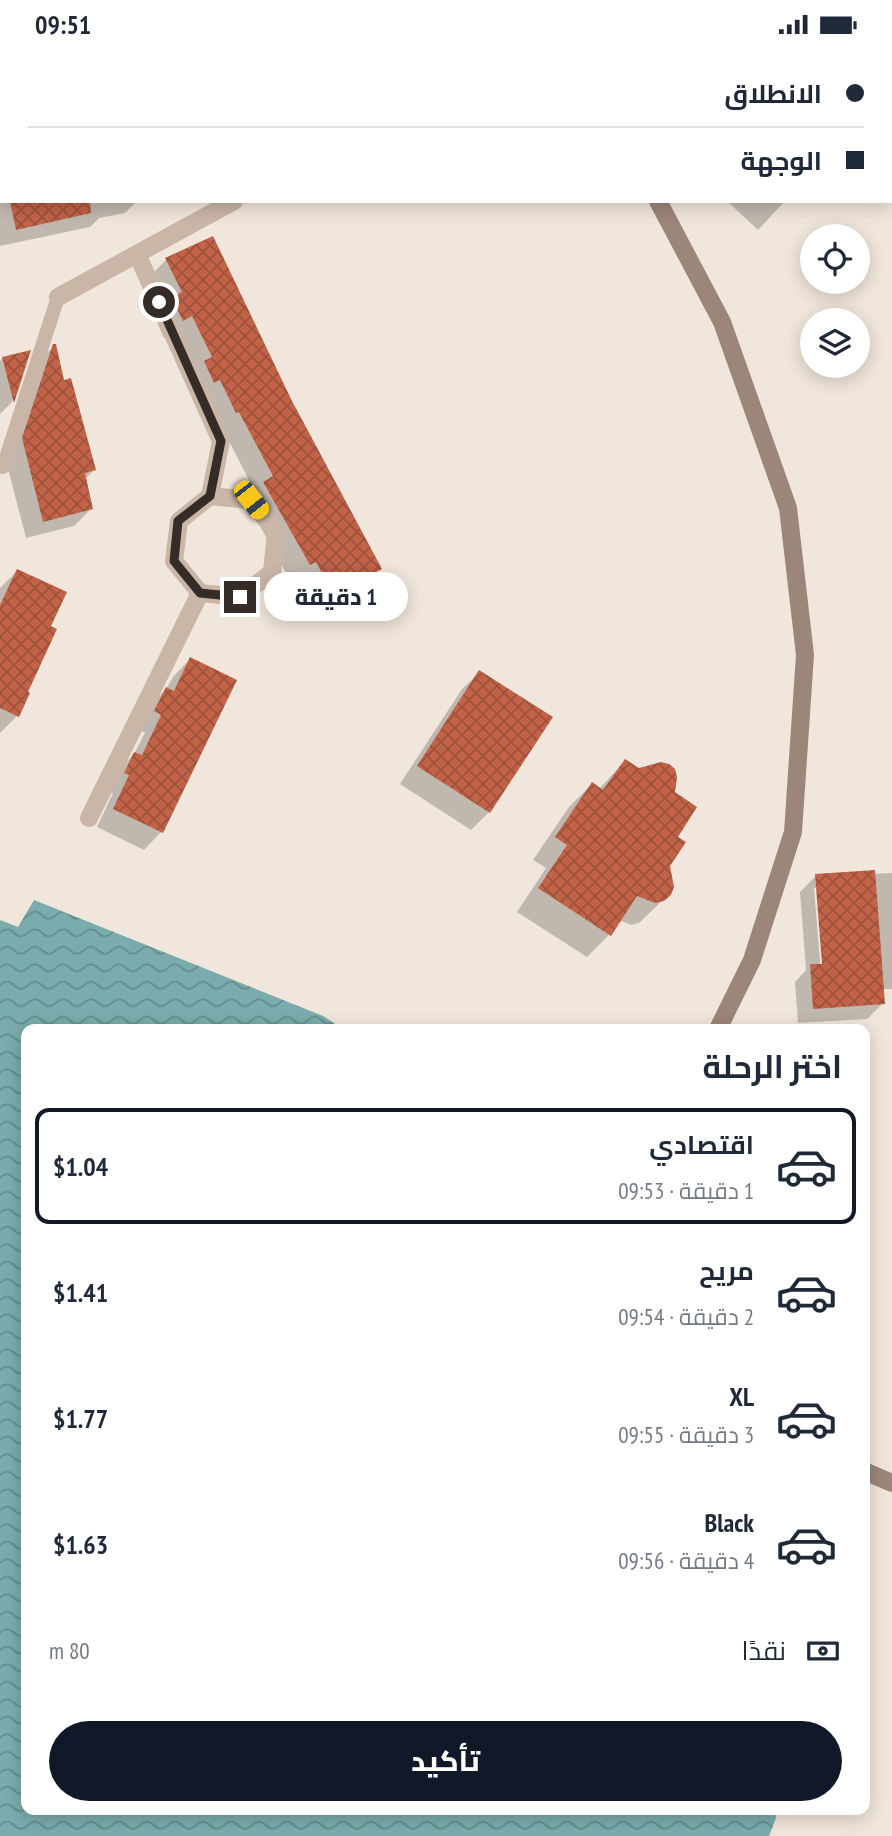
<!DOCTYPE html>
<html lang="ar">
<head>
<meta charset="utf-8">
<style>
	:root { --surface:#fff; --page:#f6f6f7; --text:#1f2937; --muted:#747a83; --line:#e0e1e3; --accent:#111827 }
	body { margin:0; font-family:"PT Sans Narrow",Cairo,sans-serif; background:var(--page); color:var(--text); direction:rtl; height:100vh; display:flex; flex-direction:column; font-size:26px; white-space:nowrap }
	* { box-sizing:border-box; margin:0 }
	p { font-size:23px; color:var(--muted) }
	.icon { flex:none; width:38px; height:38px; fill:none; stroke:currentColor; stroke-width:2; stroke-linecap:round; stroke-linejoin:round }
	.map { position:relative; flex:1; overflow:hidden; direction:ltr }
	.panel { position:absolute; left:21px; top:975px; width:849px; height:791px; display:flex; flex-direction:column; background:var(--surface); border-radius:14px; box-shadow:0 4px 18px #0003; direction:rtl }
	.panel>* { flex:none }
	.guide { position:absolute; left:0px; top:0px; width:892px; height:154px; box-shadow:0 4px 18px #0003; direction:rtl; display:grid; align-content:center; height:154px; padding:0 28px; background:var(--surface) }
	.fabs { position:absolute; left:800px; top:175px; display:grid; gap:14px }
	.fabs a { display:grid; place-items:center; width:70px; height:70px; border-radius:50%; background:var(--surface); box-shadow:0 4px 18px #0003; font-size:35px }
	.end { position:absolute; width:32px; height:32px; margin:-16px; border:9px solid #352c28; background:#fff; box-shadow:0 0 0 4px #fff }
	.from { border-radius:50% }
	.bubble { position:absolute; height:49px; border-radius:24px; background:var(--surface); box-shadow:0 4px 18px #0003; font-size:23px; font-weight:800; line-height:49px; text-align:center; direction:rtl }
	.car { position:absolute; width:21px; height:42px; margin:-21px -10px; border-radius:9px; box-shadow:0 0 5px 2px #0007; background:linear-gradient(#f5c518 24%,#345 0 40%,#f5c518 0 76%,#345 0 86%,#f5c518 0) }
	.guide b { display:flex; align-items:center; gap:24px; height:66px; font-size:26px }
	.guide b+b { border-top:2px solid var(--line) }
	.guide i { width:18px; height:18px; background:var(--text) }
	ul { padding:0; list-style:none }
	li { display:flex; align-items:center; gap:21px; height:116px; margin:0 14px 10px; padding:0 14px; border:4px solid transparent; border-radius:14px }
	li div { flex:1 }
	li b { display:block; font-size:26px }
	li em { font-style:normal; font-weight:800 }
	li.selected { border-color:var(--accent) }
	li>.icon { width:63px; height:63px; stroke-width:1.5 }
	h2 { padding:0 28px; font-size:32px; line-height:84px }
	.pay { display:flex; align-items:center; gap:18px; height:77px; padding:0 28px; font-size:26px }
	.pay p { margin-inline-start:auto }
	.button { display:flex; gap:14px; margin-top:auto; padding:14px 28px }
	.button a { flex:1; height:80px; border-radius:42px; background:var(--accent); color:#fff; font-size:28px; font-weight:800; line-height:80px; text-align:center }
	.status { display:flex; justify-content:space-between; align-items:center; height:49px; padding:0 35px; background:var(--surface); direction:ltr }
	.status svg { height:19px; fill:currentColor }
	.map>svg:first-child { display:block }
	.water { fill:url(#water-waves) }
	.shadow { fill:#0003; fill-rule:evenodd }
	.building { fill:url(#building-cross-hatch) }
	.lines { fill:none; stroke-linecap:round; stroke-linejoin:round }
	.lane { stroke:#c9b6a7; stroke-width:14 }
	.street { stroke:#c9b6a7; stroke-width:18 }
	.secondary { stroke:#9c8579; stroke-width:18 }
	.route { stroke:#352c28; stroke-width:9 }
</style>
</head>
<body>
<div class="status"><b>09:51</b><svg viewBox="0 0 49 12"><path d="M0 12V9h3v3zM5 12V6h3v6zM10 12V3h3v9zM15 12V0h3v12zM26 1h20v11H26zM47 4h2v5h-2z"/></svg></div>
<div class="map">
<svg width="892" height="1787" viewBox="0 0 892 1787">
	<defs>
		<pattern id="water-waves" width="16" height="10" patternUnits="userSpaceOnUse" patternTransform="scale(1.75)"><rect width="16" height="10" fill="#7bacad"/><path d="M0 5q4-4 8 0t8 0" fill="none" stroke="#668c8d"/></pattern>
		<pattern id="building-cross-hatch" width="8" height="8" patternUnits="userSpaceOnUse" patternTransform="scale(1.75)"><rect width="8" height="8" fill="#c26348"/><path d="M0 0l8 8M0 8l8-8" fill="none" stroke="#9e523c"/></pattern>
	</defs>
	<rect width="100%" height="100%" fill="#f1e6db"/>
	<path class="water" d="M 34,851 L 323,967 L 343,980 L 26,980 L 26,1760 L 775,1761 L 776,1769 L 769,1787 L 0,1787 L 0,871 L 18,878 Z"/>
	<g class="shadow">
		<path d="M 187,0 L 311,0 L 310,2 Z"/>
		<path d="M 617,0 L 724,0 L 726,2 L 617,2 Z"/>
		<path d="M 769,0 L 808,0 L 806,2 Z"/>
		<path d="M 0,120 L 2,120 L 2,152 L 137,152 L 125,164 L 99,169 L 90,178 L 0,197 Z"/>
		<path d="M 727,152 L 785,152 L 758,181 Z"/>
		<path d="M 166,211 L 290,353 L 380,520 L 362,538 L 316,563 L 298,530 L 291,533 L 246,452 L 255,443 L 174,284 L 164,289 L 154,267 L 163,258 L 149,228 Z"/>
		<path d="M 54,297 L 63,333 L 94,421 L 84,431 L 91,460 L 74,477 L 26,489 L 5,408 L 36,315 Z"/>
		<path d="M 28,303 L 12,353 L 0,365 L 0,312 L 3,309 Z"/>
		<path d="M 17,522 L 49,578 L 17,667 L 0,684 L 0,539 Z"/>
		<path d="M 190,610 L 161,783 L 144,801 L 97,778 L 113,744 L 108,742 L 117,723 L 134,705 L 145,684 L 138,680 L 149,658 L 166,640 L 173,628 Z"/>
		<path d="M 480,623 L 489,763 L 471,781 L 400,735 L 462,640 Z"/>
		<path d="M 625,712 L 673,744 L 676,788 L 668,816 L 669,845 L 639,874 L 631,876 L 619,871 L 609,886 L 587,908 L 517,863 L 546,819 L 533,811 L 569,758 L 592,735 L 599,740 Z"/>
		<path d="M 892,824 L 892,940 L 882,940 L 883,954 L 867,970 L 798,974 L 795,933 L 806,921 L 800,843 L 816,827 ZM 814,839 L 818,839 L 824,924 L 821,924 Z"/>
	</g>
	<g class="building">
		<path d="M 10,152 L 90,152 L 91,164 L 16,181 Z"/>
		<path d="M 213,187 L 292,352 L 382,520 L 334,546 L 316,513 L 310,516 L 263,433 L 273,427 L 239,363 L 236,364 L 220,331 L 214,334 L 204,312 L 212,308 L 192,267 L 183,272 L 171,248 L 182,243 L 165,209 Z"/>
		<path d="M 53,295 L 56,295 L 64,331 L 71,329 L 96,421 L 85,424 L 93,460 L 43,473 L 22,389 Z"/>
		<path d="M 31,301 L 14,354 L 2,308 Z"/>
		<path d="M 17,520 L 67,543 L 51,577 L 57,580 L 28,643 L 30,644 L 19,668 L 0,659 L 0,556 Z"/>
		<path d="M 190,608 L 237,631 L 163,784 L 113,760 L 129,726 L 124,724 L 134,703 L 142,706 L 161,666 L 154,662 L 166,638 L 174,642 Z"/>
		<path d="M 479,621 L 553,668 L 490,764 L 417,717 Z"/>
		<path d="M 625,710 L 639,719 L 661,713 L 669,715 L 675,720 L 677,728 L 675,743 L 697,758 L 678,788 L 686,793 L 670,817 L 674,838 L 671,846 L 664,852 L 655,854 L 637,847 L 611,887 L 538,839 L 567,796 L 555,788 L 592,733 L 603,741 Z"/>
		<path d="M 875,821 L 885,955 L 813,960 L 810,915 L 822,915 L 815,825 Z"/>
	</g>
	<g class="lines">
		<path class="lane" d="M 0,417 L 3,418 L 58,248"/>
		<g class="street">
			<path d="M 502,2 L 505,0"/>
			<path d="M 138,207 L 221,392 L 210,447"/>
			<path d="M 58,248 L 234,152"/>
			<path d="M 210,447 L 251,451 L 276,483 L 272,523 L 240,548 L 200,544 L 174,512 L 179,472 Z"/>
			<path d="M 89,769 L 200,544"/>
		</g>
		<g class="secondary">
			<path d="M 576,0 L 577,2"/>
			<path d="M 658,152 L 722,273 L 788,459 L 805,606 L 793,783 L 752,911 L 718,980"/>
			<path d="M 864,1422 L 892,1434"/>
		</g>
	</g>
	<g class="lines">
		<path class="route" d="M 159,253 L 221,392 L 210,447 L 178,472 L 174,512 L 200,544 L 240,548"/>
	</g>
</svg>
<div class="fabs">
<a><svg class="icon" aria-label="locate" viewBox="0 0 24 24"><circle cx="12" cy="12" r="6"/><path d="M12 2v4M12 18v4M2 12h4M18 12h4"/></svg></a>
<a><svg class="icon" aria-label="layers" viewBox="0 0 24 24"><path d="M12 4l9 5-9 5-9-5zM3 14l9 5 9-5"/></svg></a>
</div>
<i class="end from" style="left:159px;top:253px"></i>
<i class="end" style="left:240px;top:548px"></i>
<div class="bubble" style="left:264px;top:523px;width:144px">1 دقيقة</div>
<i class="car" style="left:251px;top:451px;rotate:142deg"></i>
<div class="guide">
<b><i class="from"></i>الانطلاق</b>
<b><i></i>الوجهة</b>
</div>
<section class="panel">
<h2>اختر الرحلة</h2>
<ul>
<li class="selected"><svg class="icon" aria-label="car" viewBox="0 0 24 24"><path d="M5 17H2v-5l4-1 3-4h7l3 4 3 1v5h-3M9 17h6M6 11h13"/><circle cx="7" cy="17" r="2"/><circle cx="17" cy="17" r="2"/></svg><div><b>اقتصادي</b><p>1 دقيقة · 09:53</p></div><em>$1.04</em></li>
<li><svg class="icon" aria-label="car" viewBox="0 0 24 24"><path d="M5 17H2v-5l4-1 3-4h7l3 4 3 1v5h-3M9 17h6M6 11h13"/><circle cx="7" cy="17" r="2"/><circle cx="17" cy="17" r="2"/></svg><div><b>مريح</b><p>2 دقيقة · 09:54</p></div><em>$1.41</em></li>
<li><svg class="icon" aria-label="car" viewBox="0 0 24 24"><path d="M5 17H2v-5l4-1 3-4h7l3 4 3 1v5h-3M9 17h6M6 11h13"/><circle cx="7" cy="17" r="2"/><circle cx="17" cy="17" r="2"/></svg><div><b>XL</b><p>3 دقيقة · 09:55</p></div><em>$1.77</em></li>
<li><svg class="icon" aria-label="car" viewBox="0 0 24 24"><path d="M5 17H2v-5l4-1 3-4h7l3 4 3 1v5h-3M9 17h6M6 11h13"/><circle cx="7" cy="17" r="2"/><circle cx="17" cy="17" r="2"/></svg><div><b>Black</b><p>4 دقيقة · 09:56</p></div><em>$1.63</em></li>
</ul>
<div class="pay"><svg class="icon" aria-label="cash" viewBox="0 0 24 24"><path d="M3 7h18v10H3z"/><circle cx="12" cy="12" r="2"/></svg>نقدًا<p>80 m</p></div>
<div class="button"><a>تأكيد</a></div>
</section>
</div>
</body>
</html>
